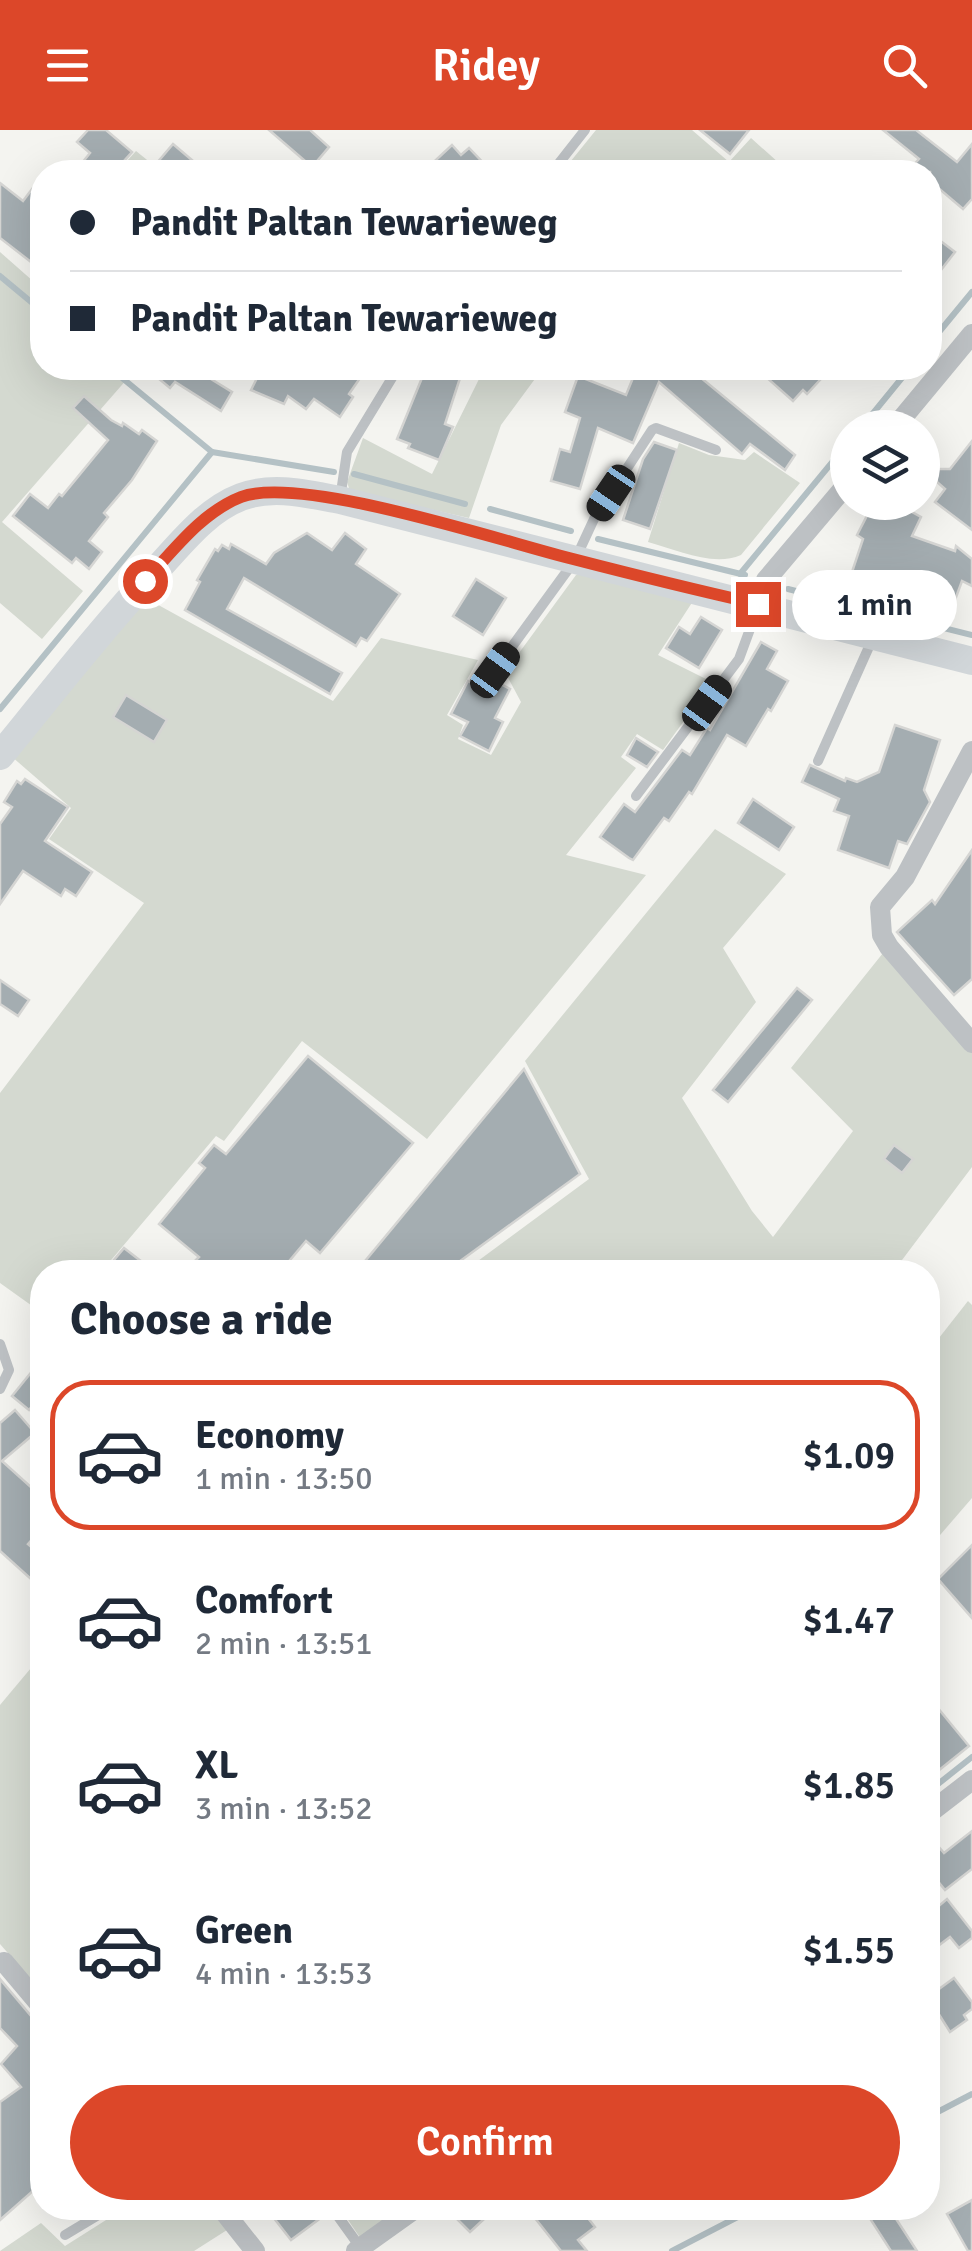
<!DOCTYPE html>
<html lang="en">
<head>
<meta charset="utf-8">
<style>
	:root { --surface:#fff; --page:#f6f6f7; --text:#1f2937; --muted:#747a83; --line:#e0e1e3; --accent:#dc4729 }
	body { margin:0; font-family:Signika,sans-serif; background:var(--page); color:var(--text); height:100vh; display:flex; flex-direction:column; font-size:38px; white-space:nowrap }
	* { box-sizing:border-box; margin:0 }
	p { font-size:32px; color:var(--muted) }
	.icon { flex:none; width:55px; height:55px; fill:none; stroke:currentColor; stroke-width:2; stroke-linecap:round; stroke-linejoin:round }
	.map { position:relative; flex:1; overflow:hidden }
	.details { position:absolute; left:30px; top:1130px; width:910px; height:960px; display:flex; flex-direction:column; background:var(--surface); border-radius:40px; box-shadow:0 10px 40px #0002 }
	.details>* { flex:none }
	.banner { position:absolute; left:30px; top:30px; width:912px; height:220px; border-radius:40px; box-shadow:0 10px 40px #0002; display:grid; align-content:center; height:220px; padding:0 40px; background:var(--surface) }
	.tools { position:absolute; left:830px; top:280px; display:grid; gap:20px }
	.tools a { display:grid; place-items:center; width:110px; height:110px; border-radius:50%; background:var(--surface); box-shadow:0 10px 40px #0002; font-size:50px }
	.end { position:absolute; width:45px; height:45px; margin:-22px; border:12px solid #dc4729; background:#fff; box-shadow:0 0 0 5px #fff }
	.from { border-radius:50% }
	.bubble { position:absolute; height:70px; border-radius:35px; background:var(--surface); box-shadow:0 10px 40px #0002; font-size:32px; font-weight:600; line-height:70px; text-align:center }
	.car { position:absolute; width:30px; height:60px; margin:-30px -15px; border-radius:12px; box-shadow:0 0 8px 2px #0007; background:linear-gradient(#222 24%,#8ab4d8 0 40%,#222 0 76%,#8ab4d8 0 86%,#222 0) }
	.banner b { display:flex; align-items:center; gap:35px; height:95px; font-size:38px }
	.banner b+b { border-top:2px solid var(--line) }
	.banner i { width:25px; height:25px; background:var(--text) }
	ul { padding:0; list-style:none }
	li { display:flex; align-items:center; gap:30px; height:150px; margin:0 20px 15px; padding:0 20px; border:5px solid transparent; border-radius:40px }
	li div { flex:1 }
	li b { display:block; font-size:38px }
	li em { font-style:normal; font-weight:600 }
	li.selected { border-color:var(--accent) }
	li>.icon { width:90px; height:90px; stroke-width:1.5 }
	h2 { padding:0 40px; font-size:45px; line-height:120px }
	.primary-button { display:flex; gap:20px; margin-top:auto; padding:20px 40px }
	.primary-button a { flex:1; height:115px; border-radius:60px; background:var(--accent); color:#fff; font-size:40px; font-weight:600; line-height:115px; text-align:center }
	header { display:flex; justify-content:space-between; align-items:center; height:130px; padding:0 40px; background:var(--accent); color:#fff; font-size:45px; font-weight:600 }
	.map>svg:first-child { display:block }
	.green { fill:#d4d9d0 }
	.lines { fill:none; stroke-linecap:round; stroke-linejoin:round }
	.stream { stroke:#b4c1c5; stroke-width:6 }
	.building { fill:#a4adb1; stroke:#d5d5d3; stroke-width:2.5 }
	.lane { stroke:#bdc1c4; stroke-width:10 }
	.street { stroke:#bdc1c4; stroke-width:20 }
	.secondary { stroke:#d1d6d9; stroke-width:28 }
	.route { stroke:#dc4729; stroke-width:12 }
</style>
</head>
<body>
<header><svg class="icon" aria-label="menu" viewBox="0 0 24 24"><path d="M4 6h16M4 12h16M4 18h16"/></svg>Ridey<svg class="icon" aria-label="search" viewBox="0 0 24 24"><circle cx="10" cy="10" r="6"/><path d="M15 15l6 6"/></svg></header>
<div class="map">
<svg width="972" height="2121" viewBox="0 0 972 2121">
	<rect width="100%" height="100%" fill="#f4f4f0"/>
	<g class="green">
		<path d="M 596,0 L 692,0 L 729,32 L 751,8 L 789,42 L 562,42 Z"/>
		<path d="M 136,21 L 162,42 L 117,42 Z"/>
		<path d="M 0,122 L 42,159 L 42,238 L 135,240 L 2,392 L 83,461 L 42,509 L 0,473 Z"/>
		<path d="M 461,238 L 543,238 L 501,295 L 469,388 L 350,361 L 347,352 L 363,308 L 432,344 L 480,247 Z"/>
		<path d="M 679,313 L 709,325 L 745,330 L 754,322 L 800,353 L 741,425 C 713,437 677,420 648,412 Z"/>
		<path d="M 583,443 L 695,468 L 658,525 L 712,552 L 663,620 L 637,604 L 621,627 L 636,638 L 566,725 L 646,745 L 427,1009 L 302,911 L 224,1011 L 216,1006 L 101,1142 L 42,1142 L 42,1183 L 0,1153 L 0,963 L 144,773 L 49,709 L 71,678 L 11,626 L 142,466 L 333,571 L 381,508 L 478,530 L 447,585 L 463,595 L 458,609 L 491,625 L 521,572 L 505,542 L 576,445 Z"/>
		<path d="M 715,699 L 786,744 L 723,818 L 756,872 L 682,968 L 752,1081 L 773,1107 L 853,1001 L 791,938 L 883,823 L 972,923 L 972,1037 L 893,1142 L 463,1142 L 589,1049 L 525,931 Z"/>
		<path d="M 968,1171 L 972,1175 L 972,1368 L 928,1419 L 928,1222 Z"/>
		<path d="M 31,1538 L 42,1555 L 42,1862 L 0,1814 L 0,1575 Z"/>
		<path d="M 125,2078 L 207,2078 L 227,2100 L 194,2121 L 0,2121 L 41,2093 L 65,2116 Z"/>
		<path d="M 340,2078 L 405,2078 L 361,2109 Z"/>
	</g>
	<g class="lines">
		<g class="stream">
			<path d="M 0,146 L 42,181"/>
			<path d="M 930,213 L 972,162"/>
			<path d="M 861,298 L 910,238"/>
			<path d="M 212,322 L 334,342"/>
			<path d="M 354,344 L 465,374"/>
			<path d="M 490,379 L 571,401"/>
			<path d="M 598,409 L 745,445"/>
			<path d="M 740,444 L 848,313"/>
			<path d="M 788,459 L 972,505"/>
			<path d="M 0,579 L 212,322 L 110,238"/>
			<path d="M 928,1662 L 972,1627"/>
			<path d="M 928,1987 L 972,1964"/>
			<path d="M 672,2121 L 755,2078"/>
		</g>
	</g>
	<g class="building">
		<path d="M 88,0 L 106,0 L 132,22 L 114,42 L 93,42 L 82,33 L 90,23 L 77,12 Z"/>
		<path d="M 269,0 L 310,0 L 329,17 L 312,37 Z"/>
		<path d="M 700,0 L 749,0 L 730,24 Z"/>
		<path d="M 883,0 L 916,0 L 957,32 L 972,14 L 972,69 L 963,79 L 930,51 L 930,42 L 907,42 L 919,29 Z"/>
		<path d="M 173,14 L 206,42 L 166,42 L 156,34 Z"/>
		<path d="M 452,15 L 461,25 L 469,18 L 492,42 L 423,42 Z"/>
		<path d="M 0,53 L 23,71 L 32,59 L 42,67 L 42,118 L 31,132 L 0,108 Z"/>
		<path d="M 930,103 L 955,122 L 930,154 Z"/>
		<path d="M 146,238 L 193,238 L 232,262 L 221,281 L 175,252 L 170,258 Z"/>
		<path d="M 262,238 L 367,238 L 349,264 L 353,267 L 340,287 L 314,269 L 306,279 L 288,266 L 284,274 L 251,260 Z"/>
		<path d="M 426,238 L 451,238 L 462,242 L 445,294 L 453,297 L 439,330 L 408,318 L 410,314 L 397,309 Z"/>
		<path d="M 637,238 L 653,238 L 680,248 L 689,238 L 795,325 L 785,340 L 750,314 L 742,324 L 659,252 L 633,313 L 598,298 L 580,359 L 551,351 L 560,319 L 570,322 L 580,288 L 565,282 L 578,246 L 626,265 Z"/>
		<path d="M 756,238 L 831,238 L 807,264 L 803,260 L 793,271 Z"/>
		<path d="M 84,266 L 111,290 L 122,296 L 123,293 L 139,304 L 142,300 L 157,311 L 132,350 L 104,383 L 108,387 L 89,411 L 102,422 L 89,439 L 76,428 L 72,433 L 13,386 L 30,364 L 48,378 L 59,364 L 62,366 L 108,310 L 73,278 Z"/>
		<path d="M 972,311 L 972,400 L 935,372 L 945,359 L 937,352 L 936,339 L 950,339 Z"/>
		<path d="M 654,312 L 677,320 L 650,399 L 623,390 L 643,329 Z"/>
		<path d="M 874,372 L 894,372 L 921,387 L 912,406 L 955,421 L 956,416 L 972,429 L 972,456 L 962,451 L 952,478 L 901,462 L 898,472 L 872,464 L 875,457 L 850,448 L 863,409 L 857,405 Z"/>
		<path d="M 307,403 L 332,420 L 345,403 L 366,419 L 356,434 L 400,464 L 367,511 L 361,508 L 356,516 L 244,448 L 227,479 L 342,543 L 330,564 L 185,480 L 200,452 L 197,450 L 215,419 L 218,421 L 222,415 L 229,419 L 231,414 L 266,434 L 274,423 Z"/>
		<path d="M 476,449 L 506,468 L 483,505 L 453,486 Z"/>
		<path d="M 701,487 L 722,500 L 699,538 L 666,518 L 679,497 L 690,504 Z"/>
		<path d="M 761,512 L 777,521 L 767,539 L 788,551 L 771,581 L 768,579 L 746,616 L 727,605 L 692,664 L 689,662 L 669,691 L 664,688 L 633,730 L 629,728 L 600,707 L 624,674 L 635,682 L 682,620 L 690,625 L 707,598 L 710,600 Z"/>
		<path d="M 489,548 L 510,559 L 495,588 L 503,592 L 489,621 L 460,606 L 468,592 L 451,584 L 468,551 L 483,559 Z"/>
		<path d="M 126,565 L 167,590 L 154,612 L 113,587 Z"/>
		<path d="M 895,595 L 940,610 L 924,660 L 930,672 L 907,714 L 898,711 L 889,738 L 838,720 L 849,686 L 834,681 L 839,669 L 802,652 L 810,635 L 845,651 L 846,648 L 857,652 L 879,642 Z"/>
		<path d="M 636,608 L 658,622 L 647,637 L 627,625 Z"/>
		<path d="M 25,649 L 68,677 L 45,711 L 92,742 L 76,766 L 65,759 L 61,766 L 23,741 L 0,774 L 0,694 L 12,677 L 4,672 L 17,651 L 21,654 Z"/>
		<path d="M 753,669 L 794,697 L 779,720 L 738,693 Z"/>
		<path d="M 972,720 L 972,849 L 954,865 L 897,802 L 932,770 L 935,774 Z"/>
		<path d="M 0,850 L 29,870 L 18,886 L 0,874 Z"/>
		<path d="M 797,858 L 812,870 L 728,972 L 713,960 Z"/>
		<path d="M 308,926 L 413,1013 L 320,1123 L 306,1111 L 280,1142 L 211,1142 L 196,1130 L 199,1127 L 159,1094 L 205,1038 L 199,1033 L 214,1015 L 226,1024 Z"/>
		<path d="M 524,939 L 580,1044 L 445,1142 L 356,1142 Z"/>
		<path d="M 894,1015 L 913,1029 L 902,1043 L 884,1029 Z"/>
		<path d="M 124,1118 L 155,1142 L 104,1142 Z"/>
		<path d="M 42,1229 L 42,1264 L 29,1280 L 12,1266 Z"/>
		<path d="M 15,1280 L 35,1303 L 2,1331 L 42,1367 L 42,1398 L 28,1414 L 42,1426 L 42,1459 L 0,1421 L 0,1293 Z"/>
		<path d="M 972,1415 L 972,1488 L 938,1449 Z"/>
		<path d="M 928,1566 L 969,1616 L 928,1649 Z"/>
		<path d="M 972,1701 L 972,1739 L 945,1760 L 928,1739 L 928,1725 L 938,1716 L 944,1723 Z"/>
		<path d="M 947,1769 L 972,1801 L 972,1808 L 959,1818 L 950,1807 L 938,1816 L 928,1803 L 928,1785 Z"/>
		<path d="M 954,1848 L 972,1872 L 972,1879 L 964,1885 L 967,1890 L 950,1902 L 928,1867 Z"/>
		<path d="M 0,1849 L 42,1899 L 42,2053 L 0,2090 L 0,1972 L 21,1957 L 1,1934 L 17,1916 L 0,1898 Z"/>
		<path d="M 972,2070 L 972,2121 L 968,2121 L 947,2084 Z"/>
		<path d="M 266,2078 L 323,2078 L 326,2084 L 291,2110 Z"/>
		<path d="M 446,2078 L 496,2078 L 470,2102 Z"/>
		<path d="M 527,2078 L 580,2078 L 595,2097 L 578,2110 L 587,2121 L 561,2121 Z"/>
		<path d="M 885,2078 L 889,2078 L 917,2121 L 891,2121 L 869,2087 Z"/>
	</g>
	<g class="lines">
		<g class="lane">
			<path d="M 552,42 L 585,0"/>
			<path d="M 340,369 L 347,322 L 398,238"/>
			<path d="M 495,540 L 575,430 L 594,389 L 652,300 L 656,298 L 716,320"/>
			<path d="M 818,631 L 872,510"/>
			<path d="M 636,666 L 739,529 L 757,480"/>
			<path d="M 0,1214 L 9,1240 L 0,1259"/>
			<path d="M 332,2078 L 360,2117"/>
			<path d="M 65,2105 L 110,2078"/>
		</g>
		<g class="street">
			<path d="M 894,298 L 972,204"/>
			<path d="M 758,474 L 766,450 L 848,353"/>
			<path d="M 972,621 L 905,747 L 880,777 L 882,805 L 889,817 L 972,913"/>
			<path d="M 928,1684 L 972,1650"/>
			<path d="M 4,1832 L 42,1877"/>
			<path d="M 221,2078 L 255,2121"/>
			<path d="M 356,2121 L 416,2078"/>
		</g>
		<path class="secondary" d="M 0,626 C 52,562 103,497 159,437 C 183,411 207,380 241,367 C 273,355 307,364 340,370 L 972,531"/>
	</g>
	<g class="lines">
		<path class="route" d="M 145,451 C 173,421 202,382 241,367 C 301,344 504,412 573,429 C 635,445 696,460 758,474"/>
	</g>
</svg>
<div class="tools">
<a><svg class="icon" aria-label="layers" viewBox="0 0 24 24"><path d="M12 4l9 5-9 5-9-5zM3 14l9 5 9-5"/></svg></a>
</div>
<i class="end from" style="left:145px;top:451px"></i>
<i class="end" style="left:758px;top:474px"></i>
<div class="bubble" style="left:792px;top:440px;width:165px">1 min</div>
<i class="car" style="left:611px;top:363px;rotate:214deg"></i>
<i class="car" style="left:495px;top:540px;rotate:36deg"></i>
<i class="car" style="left:707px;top:573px;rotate:36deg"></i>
<div class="banner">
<b><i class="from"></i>Pandit Paltan Tewarieweg</b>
<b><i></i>Pandit Paltan Tewarieweg</b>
</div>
<section class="details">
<h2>Choose a ride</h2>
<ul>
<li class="selected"><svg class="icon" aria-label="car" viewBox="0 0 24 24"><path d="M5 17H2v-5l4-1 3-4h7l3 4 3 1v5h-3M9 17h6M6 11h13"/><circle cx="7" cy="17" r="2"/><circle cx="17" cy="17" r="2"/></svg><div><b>Economy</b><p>1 min · 13:50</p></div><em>$1.09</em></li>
<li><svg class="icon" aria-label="car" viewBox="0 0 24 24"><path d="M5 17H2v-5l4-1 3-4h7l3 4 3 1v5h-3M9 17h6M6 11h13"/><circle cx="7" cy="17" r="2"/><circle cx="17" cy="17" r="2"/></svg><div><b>Comfort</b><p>2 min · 13:51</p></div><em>$1.47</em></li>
<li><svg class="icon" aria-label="car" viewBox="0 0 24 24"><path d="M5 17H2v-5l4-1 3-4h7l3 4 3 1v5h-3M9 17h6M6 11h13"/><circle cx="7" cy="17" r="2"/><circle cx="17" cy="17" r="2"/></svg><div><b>XL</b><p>3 min · 13:52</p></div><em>$1.85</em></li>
<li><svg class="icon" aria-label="car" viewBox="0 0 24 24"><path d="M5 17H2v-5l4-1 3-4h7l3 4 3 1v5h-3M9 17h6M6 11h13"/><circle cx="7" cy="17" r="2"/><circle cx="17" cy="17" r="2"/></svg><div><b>Green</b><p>4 min · 13:53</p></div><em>$1.55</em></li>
</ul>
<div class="primary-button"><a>Confirm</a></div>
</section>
</div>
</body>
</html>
